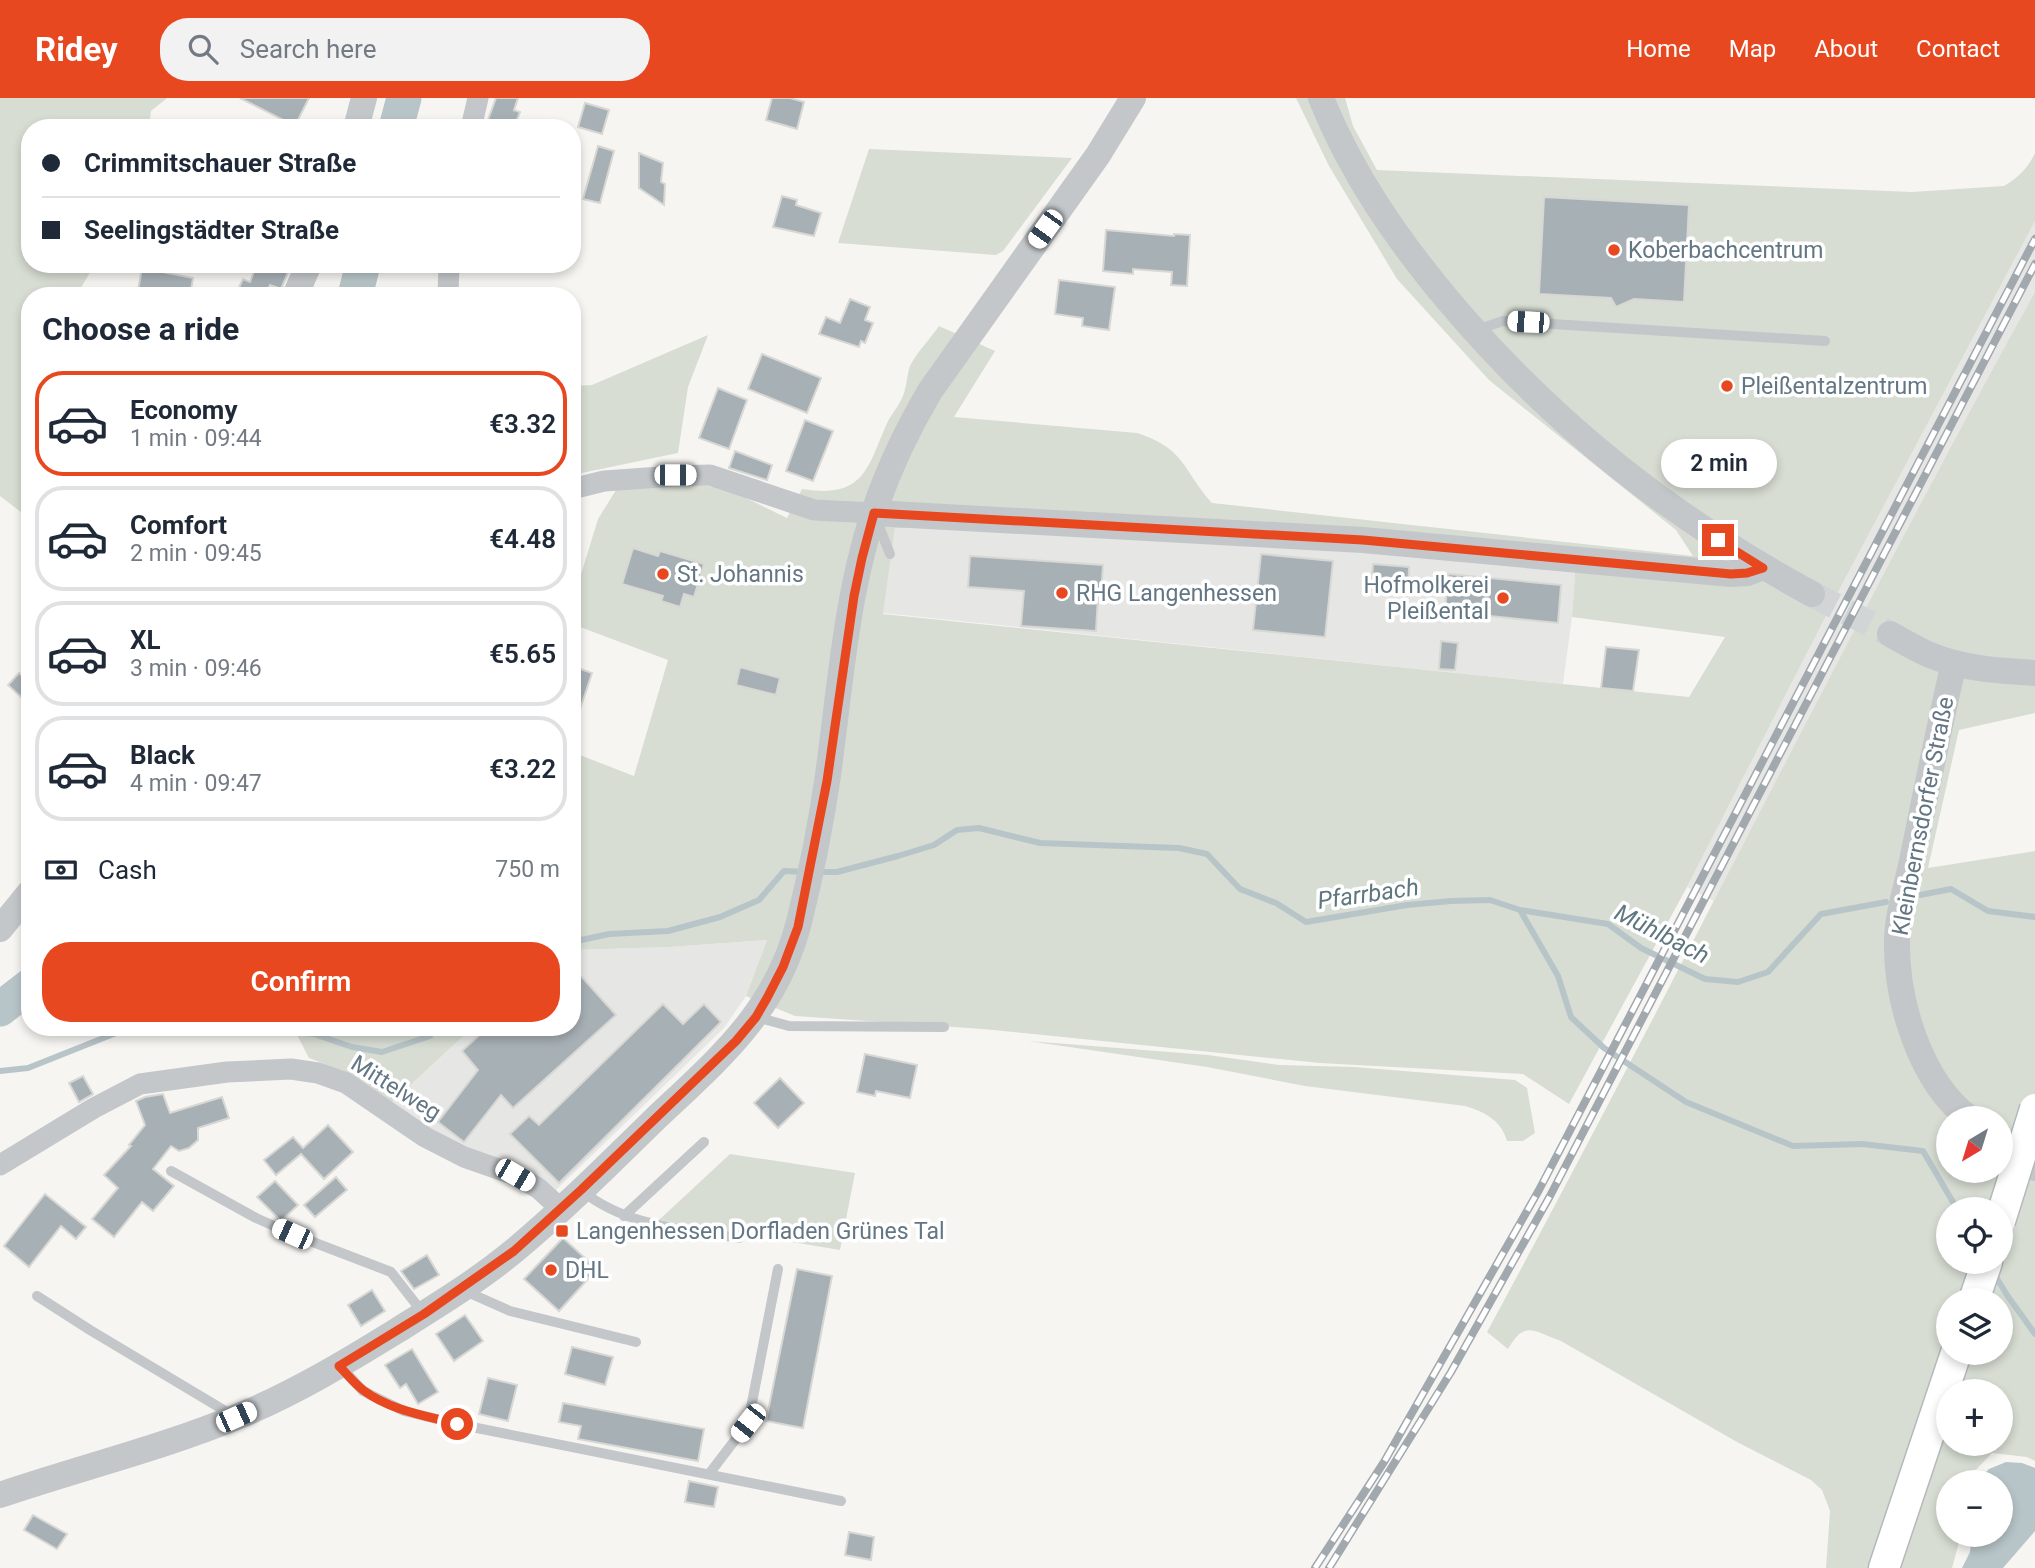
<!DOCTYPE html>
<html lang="en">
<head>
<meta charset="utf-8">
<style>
	:root { --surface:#fff; --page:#f2f2f3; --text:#1f2937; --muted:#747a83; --line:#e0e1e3; --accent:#e8481f }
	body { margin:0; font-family:Roboto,sans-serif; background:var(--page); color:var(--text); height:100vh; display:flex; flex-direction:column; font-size:26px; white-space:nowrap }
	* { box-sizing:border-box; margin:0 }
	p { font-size:23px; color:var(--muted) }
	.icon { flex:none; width:38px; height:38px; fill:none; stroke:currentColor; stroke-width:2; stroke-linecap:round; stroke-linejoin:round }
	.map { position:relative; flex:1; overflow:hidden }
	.details { position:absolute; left:21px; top:189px; width:560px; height:749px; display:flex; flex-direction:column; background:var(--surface); border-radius:28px; box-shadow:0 4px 10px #0003 }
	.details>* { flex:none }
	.banner { position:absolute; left:21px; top:21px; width:560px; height:154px; border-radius:28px; box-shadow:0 4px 10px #0003; display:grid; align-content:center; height:154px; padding:0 21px; background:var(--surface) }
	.needle { width:46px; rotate:218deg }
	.buttons { position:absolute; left:1936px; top:1008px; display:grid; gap:14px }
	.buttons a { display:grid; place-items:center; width:77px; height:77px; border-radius:50%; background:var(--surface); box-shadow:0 4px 10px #0003; font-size:35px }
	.end { position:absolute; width:32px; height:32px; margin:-16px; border:9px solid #e8481f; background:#fff; box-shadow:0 0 0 4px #fff }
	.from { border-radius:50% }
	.bubble { position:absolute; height:49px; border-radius:24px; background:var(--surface); box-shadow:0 4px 10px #0003; font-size:23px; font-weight:600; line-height:49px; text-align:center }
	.car { position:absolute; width:21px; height:42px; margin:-21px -10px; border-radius:9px; box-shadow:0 0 5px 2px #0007; background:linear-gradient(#fff 24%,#345 0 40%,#fff 0 76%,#345 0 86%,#fff 0) }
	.banner b { display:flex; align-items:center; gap:24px; height:66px; font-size:26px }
	.banner b+b { border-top:2px solid var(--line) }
	.banner i { width:18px; height:18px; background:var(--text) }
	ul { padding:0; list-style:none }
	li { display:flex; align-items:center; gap:21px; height:105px; margin:0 14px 10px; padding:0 7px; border:4px solid var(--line); border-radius:28px }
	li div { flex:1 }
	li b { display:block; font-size:26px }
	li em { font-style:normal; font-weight:600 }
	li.current { border-color:var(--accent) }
	li>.icon { width:63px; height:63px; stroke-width:1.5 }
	h2 { padding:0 21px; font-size:32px; line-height:84px }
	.pay { display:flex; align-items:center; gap:18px; height:77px; padding:0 21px; font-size:26px }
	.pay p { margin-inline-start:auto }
	.button { display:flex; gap:14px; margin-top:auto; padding:14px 21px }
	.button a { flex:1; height:80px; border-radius:28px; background:var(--accent); color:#fff; font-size:28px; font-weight:600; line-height:80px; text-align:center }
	header { display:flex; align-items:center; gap:42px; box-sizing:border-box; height:98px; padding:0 35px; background:var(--accent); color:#fff }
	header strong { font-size:33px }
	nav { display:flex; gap:38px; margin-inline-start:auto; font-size:24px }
	.search { width:490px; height:63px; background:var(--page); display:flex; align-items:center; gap:18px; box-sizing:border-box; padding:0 24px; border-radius:28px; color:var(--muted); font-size:26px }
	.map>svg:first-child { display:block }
	.built { fill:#e6e7e5 }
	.green { fill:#d7ddd3; fill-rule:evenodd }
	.water { fill:#b8c5c8 }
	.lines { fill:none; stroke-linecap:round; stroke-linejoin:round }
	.stream { stroke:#b8c5c8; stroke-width:6 }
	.river { stroke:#b8c5c8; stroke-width:35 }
	.building { fill:#a7b0b5; stroke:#d7d7d4; stroke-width:2 }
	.tertiary-tunnel { stroke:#d1d5d6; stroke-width:26; stroke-dasharray:26 13; stroke-linecap:butt }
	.secondary-casing { stroke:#b3b9bd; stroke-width:33 }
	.service { stroke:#c3c7ca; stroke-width:10 }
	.minor { stroke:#c3c7ca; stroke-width:21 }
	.tertiary { stroke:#c3c7ca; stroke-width:26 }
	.secondary { stroke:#fff; stroke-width:30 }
	.rail-casing { stroke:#a1a8ae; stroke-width:8 }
	.rail { stroke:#fff; stroke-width:5; stroke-dasharray:16; stroke-linecap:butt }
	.secondary-bridge-casing { stroke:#b3b9bd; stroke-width:33; stroke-linecap:butt }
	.secondary-bridge { stroke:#fff; stroke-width:30 }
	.route { stroke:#e8481f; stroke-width:9 }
	.poi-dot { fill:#e8481f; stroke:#fff; stroke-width:2.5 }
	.labels { text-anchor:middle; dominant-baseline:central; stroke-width:7; stroke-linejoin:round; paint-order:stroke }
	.poi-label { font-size:23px; fill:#637684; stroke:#fff; text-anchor:start }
	.street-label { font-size:23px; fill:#637684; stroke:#fff }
	.water-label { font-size:24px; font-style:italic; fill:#5f7880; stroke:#fff }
</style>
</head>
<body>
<header>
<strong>Ridey</strong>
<div class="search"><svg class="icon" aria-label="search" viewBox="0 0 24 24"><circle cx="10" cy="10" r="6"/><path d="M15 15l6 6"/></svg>Search here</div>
<nav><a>Home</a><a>Map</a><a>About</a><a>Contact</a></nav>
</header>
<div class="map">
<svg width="2035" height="1470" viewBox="0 0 2035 1470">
	<rect width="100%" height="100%" fill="#f6f5f2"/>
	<g class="built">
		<path d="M 2035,123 L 2035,194 L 1872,498 L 1714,803 L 1687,789 L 1845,481 Z"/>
		<path d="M 895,430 L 1212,431 L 1576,458 L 1572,519 L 1563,586 L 883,515 Z"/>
		<path d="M 767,842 L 746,898 L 724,930 L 555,1093 L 459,1050 L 391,1005 L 473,929 L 572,929 L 572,852 L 669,849 Z"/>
	</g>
	<g class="green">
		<path d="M 0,0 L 167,0 L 151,13 L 149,30 L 30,30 L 30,166 L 95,166 L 76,198 L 30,198 L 30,421 L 0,398 Z"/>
		<path d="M 1296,0 L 1345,0 L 1353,28 L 1377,72 L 1912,94 L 2004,88 C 2019,79 2028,70 2035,55 L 2035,123 L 1845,481 L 1687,789 L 1569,1006 L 1523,976 L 1320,965 L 983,931 L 795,918 L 746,898 L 767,842 L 669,849 L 572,852 L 572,654 L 634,678 L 668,562 L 572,526 L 572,506 L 598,421 L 616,392 L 688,386 L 725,390 L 787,420 L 802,391 C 865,401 867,370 888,323 C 893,314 901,305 904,295 C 907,286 907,276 910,268 C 917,254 930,241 939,228 L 995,253 L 954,319 L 1137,335 C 1186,351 1182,371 1212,405 L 1693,458 L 1676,432 L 1489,282 L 1397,181 L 1329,68 ZM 895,430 L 1212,431 L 1576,459 L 1572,519 L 1725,539 L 1689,599 L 883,516 Z"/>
		<path d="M 869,51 L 1072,60 L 1003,153 L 996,157 L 838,145 Z"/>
		<path d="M 2035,194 L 2035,615 L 1959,632 L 1928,770 L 2035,753 L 2035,1363 L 2027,1359 L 1992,1355 L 1970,1378 L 1969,1384 L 1948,1384 L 1948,1437 L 1961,1437 L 1952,1470 L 1826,1470 L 1830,1413 L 1822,1392 L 1811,1382 L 1737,1344 L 1561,1243 C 1534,1234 1525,1221 1508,1251 L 1487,1234 C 1674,889 1846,537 2035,194 ZM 1948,1020 L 2000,1020 L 2000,1073 L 1948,1073 ZM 1948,1111 L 2000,1111 L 2000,1164 L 1948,1164 ZM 1948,1202 L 2000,1202 L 2000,1255 L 1948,1255 ZM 1948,1293 L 2000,1293 L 2000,1346 L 1948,1346 Z"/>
		<path d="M 708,237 L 688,289 L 678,355 L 572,377 L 572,288 L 592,287 Z"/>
		<path d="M 293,929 L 473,929 L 391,1005 C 367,984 339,971 309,960 Z"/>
		<path d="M 1028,943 L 1208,957 L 1279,967 L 1354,969 L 1515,982 L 1527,990 L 1535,1035 L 1523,1043 L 1507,1043 C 1501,1022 1485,1014 1465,1008 L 1305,988 L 1207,969 Z"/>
		<path d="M 730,1056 L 855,1075 L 840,1152 L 659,1122 Z"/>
	</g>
	<path class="water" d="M 2006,1364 L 2022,1365 L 2035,1370 L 2035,1433 L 2003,1470 L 1962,1470 L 1970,1454 L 1972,1437 L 2000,1437 L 2000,1384 L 1977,1384 L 1989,1371 Z"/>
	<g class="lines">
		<g class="stream">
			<path d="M 816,774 L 837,774 L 898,758 L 934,747 L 957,732 L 979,730 L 1040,745 L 1179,750 L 1207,756 L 1240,791 L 1276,805 L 1306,824 L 1407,807 L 1451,803 L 1490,802 L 1520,812 L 1558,878 L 1571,919 L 1604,950 L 1686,1004 L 1793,1048 L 1862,1046 L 1923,1053 L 1957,1111"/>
			<path d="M 1920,797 L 1951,791 L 1988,813 L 2035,819"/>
			<path d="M 1520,812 L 1608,826 L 1641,850 L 1705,881 L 1738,884 L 1768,874 L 1821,816 L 1886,804"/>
			<path d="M 572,844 L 609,836 L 668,833 L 720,819 L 759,802 L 784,773 L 805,774"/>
			<path d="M 252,929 L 314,936 L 352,949 L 382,954 L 430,938 L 437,929"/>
			<path d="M 0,973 L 28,970 L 116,935 L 160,929"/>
			<path d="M 1993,1174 L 2007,1197 L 2035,1236"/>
		</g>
		<g class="river">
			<path d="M 396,30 L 404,0"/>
			<path d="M 355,198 L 363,166"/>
			<path d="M 0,911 L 30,888"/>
		</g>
	</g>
	<g class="building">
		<path d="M 240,0 L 309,0 L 295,28 Z"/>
		<path d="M 496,0 L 518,0 L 514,12 L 520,14 L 514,30 L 485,30 Z"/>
		<path d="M 772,0 L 790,0 L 804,4 L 797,31 L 766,22 Z"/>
		<path d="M 585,5 L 609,12 L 602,36 L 578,29 Z"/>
		<path d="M 598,48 L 614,53 L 600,105 L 583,101 Z"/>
		<path d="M 639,55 L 663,65 L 661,84 L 665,86 L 664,107 L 639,90 Z"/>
		<path d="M 782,98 L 797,102 L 796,107 L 821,115 L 814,138 L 773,129 Z"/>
		<path d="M 1544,99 L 1689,107 L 1684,204 L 1634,201 L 1616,209 L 1611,200 L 1539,196 Z"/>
		<path d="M 1106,132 L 1174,138 L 1174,136 L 1190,137 L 1187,188 L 1171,187 L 1172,174 L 1133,171 L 1133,176 L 1103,173 Z"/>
		<path d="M 257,166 L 276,166 L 289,172 L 281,191 L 270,187 L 268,192 L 280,198 L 235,198 L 243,181 L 250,184 Z"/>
		<path d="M 142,170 L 193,180 L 190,198 L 137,198 Z"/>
		<path d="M 1059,182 L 1115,189 L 1109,232 L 1082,228 L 1083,220 L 1055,216 Z"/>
		<path d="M 850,201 L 870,209 L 865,222 L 873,225 L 865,245 L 861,243 L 859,249 L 819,236 L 826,219 L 840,225 Z"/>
		<path d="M 762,256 L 821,280 L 807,315 L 748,291 Z"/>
		<path d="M 718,290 L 747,302 L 729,351 L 699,340 Z"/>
		<path d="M 805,322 L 833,333 L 813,383 L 786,373 Z"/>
		<path d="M 735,353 L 772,367 L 767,382 L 729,370 Z"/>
		<path d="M 633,450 L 658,458 L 660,453 L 704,466 L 694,499 L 684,496 L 680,509 L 661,503 L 663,498 L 622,486 Z"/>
		<path d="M 1261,456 L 1333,463 L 1325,539 L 1253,532 Z"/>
		<path d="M 970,458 L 1103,467 L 1101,498 L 1098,498 L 1096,533 L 1021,528 L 1024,493 L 968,489 Z"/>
		<path d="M 1373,466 L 1409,469 L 1408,494 L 1371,491 Z"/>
		<path d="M 1448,476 L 1561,487 L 1558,525 L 1472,516 L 1471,523 L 1451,521 L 1451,514 L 1445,514 Z"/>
		<path d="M 1441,543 L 1458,545 L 1455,572 L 1439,571 Z"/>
		<path d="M 1606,549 L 1639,552 L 1633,593 L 1601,590 Z"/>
		<path d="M 572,568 L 592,575 L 575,626 L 572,626 Z"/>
		<path d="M 740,569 L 780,580 L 776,597 L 736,587 Z"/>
		<path d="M 19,575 L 30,585 L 30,591 L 22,600 L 8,587 Z"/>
		<path d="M 572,868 L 616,917 L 513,1010 L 501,997 L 464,1044 L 438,1024 L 478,972 L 462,953 L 488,929 L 572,929 Z"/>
		<path d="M 663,906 L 683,926 L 704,906 L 721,924 L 559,1085 L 510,1036 L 529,1018 L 539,1027 Z"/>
		<path d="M 865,956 L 917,967 L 910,1000 L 876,993 L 875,998 L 857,994 Z"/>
		<path d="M 83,978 L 93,996 L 79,1004 L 69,985 Z"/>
		<path d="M 780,980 L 804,1005 L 778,1030 L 754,1005 Z"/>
		<path d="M 163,996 L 170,1015 L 222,999 L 229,1020 L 198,1030 L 198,1042 L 189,1050 L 179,1053 L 171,1048 L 153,1071 L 174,1088 L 153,1113 L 142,1104 L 114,1139 L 92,1121 L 118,1090 L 104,1077 L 131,1048 L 129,1047 L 145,1027 L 136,1003 L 145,999 Z"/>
		<path d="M 328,1027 L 353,1054 L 324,1081 L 301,1056 L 276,1077 L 264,1062 L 293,1039 L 303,1050 Z"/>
		<path d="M 336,1079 L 347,1092 L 315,1119 L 304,1107 Z"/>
		<path d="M 275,1083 L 298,1107 L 281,1123 L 257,1099 Z"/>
		<path d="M 45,1096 L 86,1129 L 76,1141 L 61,1128 L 29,1169 L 4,1148 Z"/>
		<path d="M 563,1140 L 597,1171 L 559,1213 L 524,1181 Z"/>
		<path d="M 427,1157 L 439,1177 L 414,1191 L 401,1173 Z"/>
		<path d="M 797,1171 L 832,1178 L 803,1330 L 766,1323 Z"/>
		<path d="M 372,1192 L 385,1213 L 361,1228 L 348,1207 Z"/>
		<path d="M 465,1217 L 483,1243 L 454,1263 L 436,1236 Z"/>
		<path d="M 572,1249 L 613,1259 L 605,1287 L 565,1276 Z"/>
		<path d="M 412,1251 L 438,1294 L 418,1306 L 406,1286 L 400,1290 L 385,1267 Z"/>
		<path d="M 488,1280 L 517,1287 L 508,1323 L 479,1316 Z"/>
		<path d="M 563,1305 L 704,1331 L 698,1363 L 578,1341 L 581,1328 L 559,1324 Z"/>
		<path d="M 689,1383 L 718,1389 L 714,1409 L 685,1404 Z"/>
		<path d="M 33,1417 L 67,1436 L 57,1451 L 24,1432 Z"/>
		<path d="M 849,1434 L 874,1439 L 871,1462 L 845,1457 Z"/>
	</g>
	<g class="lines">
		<path class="tertiary-tunnel" d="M 1812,496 L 1890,536"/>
		<g class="secondary-casing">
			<g id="secondary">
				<path d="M 1974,1202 L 1987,1164"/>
				<path d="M 1884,1470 L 1956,1255"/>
			</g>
		</g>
		<g class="service">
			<path d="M 1476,232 L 1503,223 L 1825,243"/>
			<path d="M 876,421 L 890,456"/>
			<path d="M 756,919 L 789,928 L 944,929"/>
			<path d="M 171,1073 L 256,1120 L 292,1136 L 391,1174 L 423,1215"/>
			<path d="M 581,1092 C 626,1129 684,1131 739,1140"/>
			<path d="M 624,1118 L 704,1044"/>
			<path d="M 465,1193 L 510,1213 L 636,1244"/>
			<path d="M 37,1198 L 90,1232 L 232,1317"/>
			<path d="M 340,1268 L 363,1293 L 404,1313 L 457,1326 L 841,1403"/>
			<path d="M 709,1376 L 748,1325 L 778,1171"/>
		</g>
		<g class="minor">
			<path d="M 471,30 L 478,0"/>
			<path d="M 448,198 L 449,166"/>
			<path d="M 572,391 L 604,383 L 675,378 L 710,377 L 814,412 L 874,415"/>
			<path d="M 0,1067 L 94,1010 L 140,986 L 227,974 L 291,971 L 318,975 L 346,985 L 425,1039 L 464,1059 L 515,1077 L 538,1090 L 561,1111"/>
		</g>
		<g class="tertiary">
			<path d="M 1321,0 C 1351,75 1396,140 1447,201 C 1551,325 1670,419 1812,496"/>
			<path d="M 356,30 L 364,0"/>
			<path d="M 295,198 L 309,166"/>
			<path d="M 874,415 L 1363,442 L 1731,476 L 1747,475 L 1763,469"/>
			<path d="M 1890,536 C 1903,543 1916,551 1930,557 C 1963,571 2000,573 2035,575"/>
			<path d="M 1954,565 C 1939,629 1926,694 1913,758 C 1908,784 1897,817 1897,843 C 1896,902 1920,984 1969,1020"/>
			<path d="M 0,831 L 30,794"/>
			<path d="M 2000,1044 L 2035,1070"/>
			<path d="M 0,1397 C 79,1370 162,1350 239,1318 C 295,1295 346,1264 398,1232 C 438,1207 479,1182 515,1152 C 563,1112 608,1067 653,1023 C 717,962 776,915 799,824 C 811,776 821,726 828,677 C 840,590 846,498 874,414 C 888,372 907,332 930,293 L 1098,57 L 1133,0"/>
		</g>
		<use href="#secondary" class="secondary"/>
		<g class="rail-casing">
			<g id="rail">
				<path d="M 1315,1470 L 1384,1364 L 1539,1092 L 2035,141"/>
				<path d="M 1329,1470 L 1451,1274 L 1550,1098 L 2035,166"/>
			</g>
		</g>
		<use href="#rail" class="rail"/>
		<g class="secondary-bridge-casing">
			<path id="secondary-bridge" d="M 2000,1123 L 2035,1011"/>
		</g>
		<use href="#secondary-bridge" class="secondary-bridge"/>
	</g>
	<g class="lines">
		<path class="route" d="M 457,1326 C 426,1318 389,1312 363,1292 C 354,1285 347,1276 339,1268 L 424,1216 L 514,1153 L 581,1092 L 736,943 L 756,919 L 767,900 L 783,869 L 798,829 L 827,683 L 854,498 L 862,460 L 874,415 L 1363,442 L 1731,476 L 1747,475 L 1763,470 L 1718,442"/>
	</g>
	<g class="poi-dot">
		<circle cx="1614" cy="152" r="7"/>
		<circle cx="1727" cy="288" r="7"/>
		<circle cx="663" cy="476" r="7"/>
		<circle cx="1062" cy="495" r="7"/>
		<circle cx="1503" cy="500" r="7"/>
		<rect x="555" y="1126" width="14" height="14" rx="3.5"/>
		<circle cx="551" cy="1172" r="7"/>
	</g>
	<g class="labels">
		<g class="poi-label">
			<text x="1628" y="152">Koberbachcentrum</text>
			<text x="1741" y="288">Pleißentalzentrum</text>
			<text x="677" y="476">St. Johannis</text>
			<text x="1489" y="487" text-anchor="end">Hofmolkerei<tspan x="1489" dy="26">Pleißental</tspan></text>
			<text x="1076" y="495">RHG Langenhessen</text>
			<text x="576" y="1133">Langenhessen Dorfladen Grünes Tal</text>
			<text x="565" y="1172">DHL</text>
		</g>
		<g class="street-label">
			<text transform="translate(1923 718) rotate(-79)">Kleinbernsdorfer Straße</text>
			<text transform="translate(396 990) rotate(32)">Mittelweg</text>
		</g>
		<g class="water-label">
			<text transform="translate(1368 796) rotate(-8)">Pfarrbach</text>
			<text transform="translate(1662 836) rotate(27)">Mühlbach</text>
		</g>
	</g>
</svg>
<div class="buttons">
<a><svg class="needle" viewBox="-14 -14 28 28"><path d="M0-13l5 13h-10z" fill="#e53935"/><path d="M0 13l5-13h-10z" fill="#747a83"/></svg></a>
<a><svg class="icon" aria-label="locate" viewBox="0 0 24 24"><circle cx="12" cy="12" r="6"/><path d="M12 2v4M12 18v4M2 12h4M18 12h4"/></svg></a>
<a><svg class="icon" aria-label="layers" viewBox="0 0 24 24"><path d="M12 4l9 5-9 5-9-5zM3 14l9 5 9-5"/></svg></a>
<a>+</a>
<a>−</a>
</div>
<i class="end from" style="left:457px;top:1326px"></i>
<i class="end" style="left:1718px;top:442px"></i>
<div class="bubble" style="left:1661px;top:341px;width:116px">2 min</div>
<i class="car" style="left:1045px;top:131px;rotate:216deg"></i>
<i class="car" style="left:1528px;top:224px;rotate:273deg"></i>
<i class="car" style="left:675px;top:377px;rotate:90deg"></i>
<i class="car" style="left:515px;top:1077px;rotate:120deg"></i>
<i class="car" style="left:292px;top:1136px;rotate:294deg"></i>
<i class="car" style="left:236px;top:1319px;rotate:66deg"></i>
<i class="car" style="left:748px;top:1325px;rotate:218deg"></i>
<div class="banner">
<b><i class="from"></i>Crimmitschauer Straße</b>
<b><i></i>Seelingstädter Straße</b>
</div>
<section class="details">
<h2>Choose a ride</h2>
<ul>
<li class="current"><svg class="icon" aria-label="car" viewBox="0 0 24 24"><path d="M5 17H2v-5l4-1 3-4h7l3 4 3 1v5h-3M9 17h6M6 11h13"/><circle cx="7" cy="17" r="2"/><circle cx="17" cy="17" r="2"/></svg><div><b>Economy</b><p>1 min · 09:44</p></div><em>€3.32</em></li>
<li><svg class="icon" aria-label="car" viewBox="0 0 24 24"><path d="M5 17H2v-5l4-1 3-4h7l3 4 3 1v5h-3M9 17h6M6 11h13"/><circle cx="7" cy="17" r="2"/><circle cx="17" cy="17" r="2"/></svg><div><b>Comfort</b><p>2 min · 09:45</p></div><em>€4.48</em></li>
<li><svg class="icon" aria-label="car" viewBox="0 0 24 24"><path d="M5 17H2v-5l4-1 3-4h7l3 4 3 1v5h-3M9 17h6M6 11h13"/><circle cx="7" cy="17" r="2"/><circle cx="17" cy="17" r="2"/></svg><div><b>XL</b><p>3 min · 09:46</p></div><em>€5.65</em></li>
<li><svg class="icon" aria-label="car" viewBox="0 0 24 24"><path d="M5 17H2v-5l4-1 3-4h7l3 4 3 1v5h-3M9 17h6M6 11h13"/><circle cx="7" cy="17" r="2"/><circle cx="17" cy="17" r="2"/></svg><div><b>Black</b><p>4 min · 09:47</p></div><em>€3.22</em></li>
</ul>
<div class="pay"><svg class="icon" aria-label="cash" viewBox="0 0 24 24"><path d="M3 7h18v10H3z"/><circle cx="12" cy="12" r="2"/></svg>Cash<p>750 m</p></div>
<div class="button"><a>Confirm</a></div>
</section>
</div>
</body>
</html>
